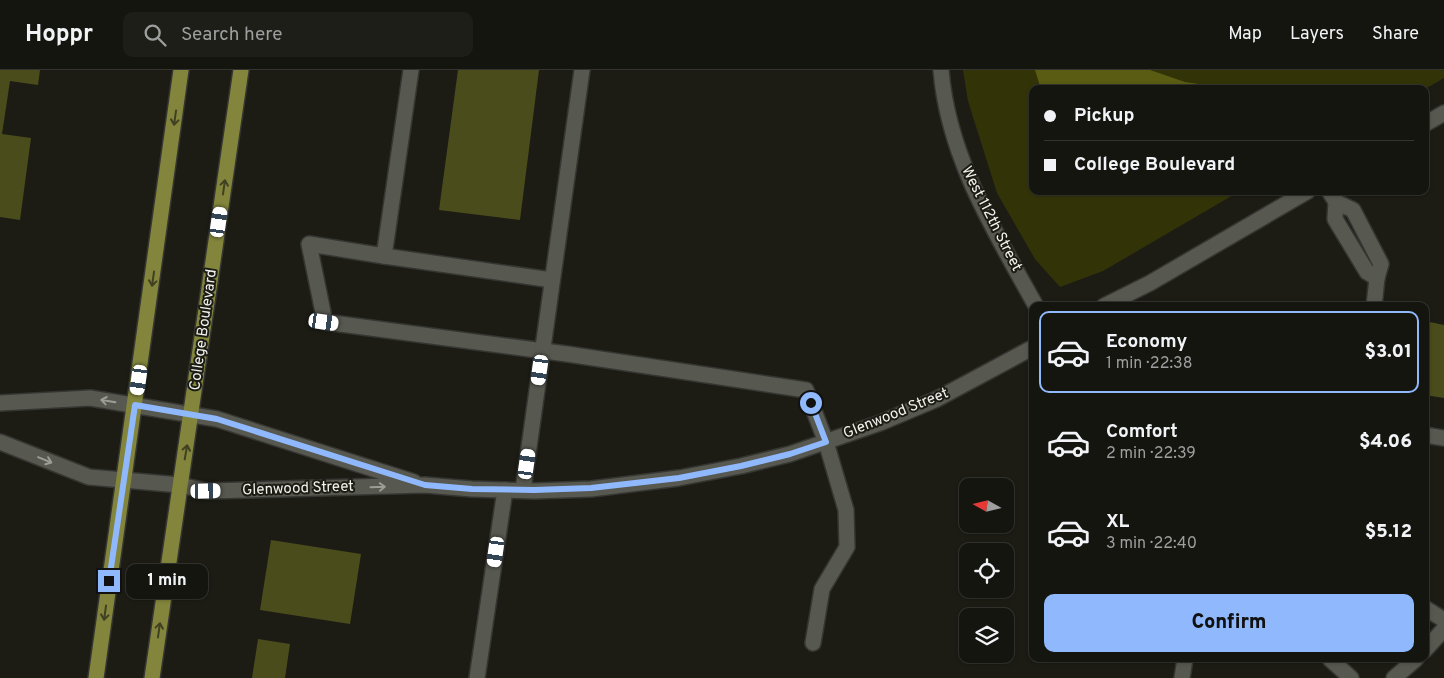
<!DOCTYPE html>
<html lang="en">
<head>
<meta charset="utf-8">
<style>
	:root { --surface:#151510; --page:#1e1e19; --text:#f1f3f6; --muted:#9d9f9f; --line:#343430; --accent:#90b8fd }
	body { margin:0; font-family:Overpass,sans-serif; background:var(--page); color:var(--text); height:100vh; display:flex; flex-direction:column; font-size:19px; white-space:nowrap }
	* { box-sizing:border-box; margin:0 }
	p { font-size:16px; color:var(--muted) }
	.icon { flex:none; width:28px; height:28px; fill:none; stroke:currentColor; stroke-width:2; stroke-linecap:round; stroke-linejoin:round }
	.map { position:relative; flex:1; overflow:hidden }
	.details { position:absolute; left:1029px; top:232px; width:400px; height:360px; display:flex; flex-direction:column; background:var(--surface); border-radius:10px; box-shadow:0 1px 4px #0004,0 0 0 1px var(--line) }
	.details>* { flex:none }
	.top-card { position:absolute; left:1029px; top:15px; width:400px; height:110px; border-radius:10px; box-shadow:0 1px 4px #0004,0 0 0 1px var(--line); display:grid; align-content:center; height:110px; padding:0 15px; background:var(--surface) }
	.needle { width:32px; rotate:278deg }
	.fabs { position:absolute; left:959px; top:408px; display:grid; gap:10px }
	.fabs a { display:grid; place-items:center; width:55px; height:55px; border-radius:10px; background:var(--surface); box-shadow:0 1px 4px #0004,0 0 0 1px var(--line); font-size:25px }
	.end { position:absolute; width:22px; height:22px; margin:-11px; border:6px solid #90b8fd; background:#111; box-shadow:0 0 0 2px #111 }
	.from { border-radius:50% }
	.bubble { position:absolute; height:35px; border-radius:10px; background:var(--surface); box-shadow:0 1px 4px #0004,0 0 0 1px var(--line); font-size:16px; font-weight:800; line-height:35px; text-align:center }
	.car { position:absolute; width:15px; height:30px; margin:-15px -8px; border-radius:6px; box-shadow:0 0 4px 1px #0007; background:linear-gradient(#fff 24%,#345 0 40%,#fff 0 76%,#345 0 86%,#fff 0) }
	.top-card b { display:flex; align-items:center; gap:18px; height:48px; font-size:19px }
	.top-card b+b { border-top:1px solid var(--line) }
	.top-card i { width:12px; height:12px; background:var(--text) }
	ul { padding:9px 0 0; list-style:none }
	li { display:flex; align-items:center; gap:15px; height:82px; margin:0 10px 8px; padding:0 5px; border:2px solid transparent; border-radius:10px }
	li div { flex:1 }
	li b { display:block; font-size:19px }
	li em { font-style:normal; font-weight:800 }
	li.selected { border-color:var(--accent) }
	li>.icon { width:45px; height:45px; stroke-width:1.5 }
	.cta { display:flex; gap:10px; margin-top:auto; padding:10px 15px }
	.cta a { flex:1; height:58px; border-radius:10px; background:var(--accent); color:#111; font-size:20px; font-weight:800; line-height:58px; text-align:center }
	header { display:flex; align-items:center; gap:30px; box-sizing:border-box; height:70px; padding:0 25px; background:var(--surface); border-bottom:1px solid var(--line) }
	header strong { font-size:24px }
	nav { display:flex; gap:28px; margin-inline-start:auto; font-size:18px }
	.search { width:350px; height:45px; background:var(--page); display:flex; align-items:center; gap:12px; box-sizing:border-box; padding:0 18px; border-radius:10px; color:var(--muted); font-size:19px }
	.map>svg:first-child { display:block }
	.green { fill:#323408 }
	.water { fill:#5a5c14 }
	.building { fill:#4a4c1b }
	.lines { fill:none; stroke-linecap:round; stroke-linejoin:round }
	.minor-casing { stroke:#353632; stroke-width:18 }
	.major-casing { stroke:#353632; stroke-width:18 }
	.minor { stroke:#57584f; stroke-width:15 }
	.major { stroke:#82853b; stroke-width:15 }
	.oneway { stroke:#404122 }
	.oneway2 { stroke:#9d9d96 }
	.route { stroke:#90b8fd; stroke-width:6 }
	.labels { text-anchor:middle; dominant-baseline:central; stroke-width:4; stroke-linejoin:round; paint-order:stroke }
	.street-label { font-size:15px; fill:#f2f2ed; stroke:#1c1c15 }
</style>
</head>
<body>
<header>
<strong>Hoppr</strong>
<div class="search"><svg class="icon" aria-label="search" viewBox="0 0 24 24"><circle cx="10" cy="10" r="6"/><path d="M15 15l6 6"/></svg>Search here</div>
<nav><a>Map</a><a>Layers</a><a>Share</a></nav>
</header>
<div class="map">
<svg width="1444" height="608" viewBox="0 0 1444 608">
	<rect width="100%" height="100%" fill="#1c1c15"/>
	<path class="green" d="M 963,0 L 1444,0 L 1444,8 L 1425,19 L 1032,19 L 1032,121 L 1240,121 L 1103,201 L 1060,217 L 1035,189 L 997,123 L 968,31 Z"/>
	<path class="water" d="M 1035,0 L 1150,0 L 1185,12 L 1232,19 L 1041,19 Z"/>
	<g class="building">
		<path d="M 0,0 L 40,0 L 38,15 L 10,11 L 2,64 L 31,68 L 20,150 L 0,147 Z"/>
		<path d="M 458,0 L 539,0 L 520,150 L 439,140 Z"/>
		<path d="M 1425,251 L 1444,255 L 1444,328 L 1425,325 Z"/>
		<path d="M 271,470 L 361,484 L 350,554 L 260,540 Z"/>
		<path d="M 258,569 L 290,574 L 285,608 L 252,608 Z"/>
	</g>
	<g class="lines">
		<g class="minor-casing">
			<g id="minor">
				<path d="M 411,0 L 384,186 L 309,174 L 325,252 L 567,284 L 806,320 L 826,372 L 846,440 L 847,477 L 822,519 L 813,573"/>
				<path d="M 941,0 C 948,87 995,162 1036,236"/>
				<path d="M 1425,54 L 1444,43"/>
				<path d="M 1329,121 L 1336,132 L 1335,149 L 1367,202 L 1377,208 L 1374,236"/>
				<path d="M 1336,132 L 1353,140 L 1381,194 L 1377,208"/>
				<path d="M 384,186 L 552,210"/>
				<path d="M 1104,236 L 1150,213 L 1308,121"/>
				<path d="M 0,333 L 90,328 L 217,349 L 414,412"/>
				<path d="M 1425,365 L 1444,368"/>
				<path d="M 0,372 L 89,407 L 180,415 L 207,421 L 425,415 L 472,419 L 534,421 L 591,419 L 679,408 L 741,396 L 790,384 L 880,353 L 937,329 L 1032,278"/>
				<path d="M 523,420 L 582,0"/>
				<path d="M 1425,538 L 1444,550"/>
				<path d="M 1425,580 L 1444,559"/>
				<path d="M 1330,589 L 1351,608"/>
				<path d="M 477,608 L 505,420"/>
				<path d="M 1182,608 L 1185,589"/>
				<path d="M 1394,608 L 1416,589"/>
			</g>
		</g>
		<g class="major-casing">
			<g id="major">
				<path d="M 96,608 L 181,0"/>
				<path d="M 152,608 L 241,0"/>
			</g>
		</g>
		<use href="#minor" class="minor"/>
		<use href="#major" class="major"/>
	</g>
	<defs><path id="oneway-shaft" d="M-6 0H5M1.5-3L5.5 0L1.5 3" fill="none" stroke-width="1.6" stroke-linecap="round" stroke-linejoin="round" transform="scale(1.25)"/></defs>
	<g class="oneway">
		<use href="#oneway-shaft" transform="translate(175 48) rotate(98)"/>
		<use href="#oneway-shaft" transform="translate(224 117) rotate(-82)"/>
		<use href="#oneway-shaft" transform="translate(153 209) rotate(98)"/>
		<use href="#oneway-shaft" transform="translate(186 382) rotate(-80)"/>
		<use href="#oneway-shaft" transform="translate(105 543) rotate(98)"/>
		<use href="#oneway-shaft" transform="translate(159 560) rotate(-82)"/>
	</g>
	<g class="oneway2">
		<use href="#oneway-shaft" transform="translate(108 331) rotate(-171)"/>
		<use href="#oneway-shaft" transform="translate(45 390) rotate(22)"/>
		<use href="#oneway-shaft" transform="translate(378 417) rotate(-2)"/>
	</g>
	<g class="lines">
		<path class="route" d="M 109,511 L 135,335 L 217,349 L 425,415 L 472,419 L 534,420 L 591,418 L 679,408 L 741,396 L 790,384 L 826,372 L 811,333"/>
	</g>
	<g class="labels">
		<g class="street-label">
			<text transform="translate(991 149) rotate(63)">West 112th Street</text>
			<text transform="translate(204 260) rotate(-82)">College Boulevard</text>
			<text transform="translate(896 344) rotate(-22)">Glenwood Street</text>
			<text transform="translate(298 419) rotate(-2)">Glenwood Street</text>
		</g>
	</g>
</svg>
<div class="fabs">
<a><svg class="needle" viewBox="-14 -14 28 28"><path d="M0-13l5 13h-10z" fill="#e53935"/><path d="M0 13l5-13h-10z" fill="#9d9f9f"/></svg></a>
<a><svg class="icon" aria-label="locate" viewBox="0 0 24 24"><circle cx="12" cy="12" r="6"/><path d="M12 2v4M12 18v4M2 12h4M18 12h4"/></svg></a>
<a><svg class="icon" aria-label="layers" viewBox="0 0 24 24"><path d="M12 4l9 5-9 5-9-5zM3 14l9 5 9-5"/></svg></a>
</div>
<i class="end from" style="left:811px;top:333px"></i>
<i class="end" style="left:109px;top:511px"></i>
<div class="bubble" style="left:126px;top:494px;width:82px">1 min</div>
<i class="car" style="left:219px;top:152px;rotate:8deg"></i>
<i class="car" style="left:324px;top:252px;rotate:98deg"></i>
<i class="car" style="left:540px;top:300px;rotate:188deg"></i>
<i class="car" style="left:139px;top:310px;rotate:188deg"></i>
<i class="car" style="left:527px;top:394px;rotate:8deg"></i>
<i class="car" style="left:206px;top:421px;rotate:89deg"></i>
<i class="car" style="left:496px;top:482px;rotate:188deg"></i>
<div class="top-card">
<b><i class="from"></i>Pickup</b>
<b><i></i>College Boulevard</b>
</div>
<section class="details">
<ul>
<li class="selected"><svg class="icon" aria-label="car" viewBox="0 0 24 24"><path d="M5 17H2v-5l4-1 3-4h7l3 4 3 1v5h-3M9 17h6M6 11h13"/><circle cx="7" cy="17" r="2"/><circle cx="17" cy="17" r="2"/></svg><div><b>Economy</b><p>1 min · 22:38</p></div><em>$3.01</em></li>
<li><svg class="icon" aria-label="car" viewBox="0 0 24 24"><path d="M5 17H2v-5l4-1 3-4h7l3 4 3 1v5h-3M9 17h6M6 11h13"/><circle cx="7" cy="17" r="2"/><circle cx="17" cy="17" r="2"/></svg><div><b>Comfort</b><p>2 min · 22:39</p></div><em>$4.06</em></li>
<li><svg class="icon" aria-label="car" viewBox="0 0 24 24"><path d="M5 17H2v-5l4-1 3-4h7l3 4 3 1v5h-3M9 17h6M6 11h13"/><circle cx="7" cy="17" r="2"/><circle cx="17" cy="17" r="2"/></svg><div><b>XL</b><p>3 min · 22:40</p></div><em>$5.12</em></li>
</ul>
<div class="cta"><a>Confirm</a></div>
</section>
</div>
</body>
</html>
